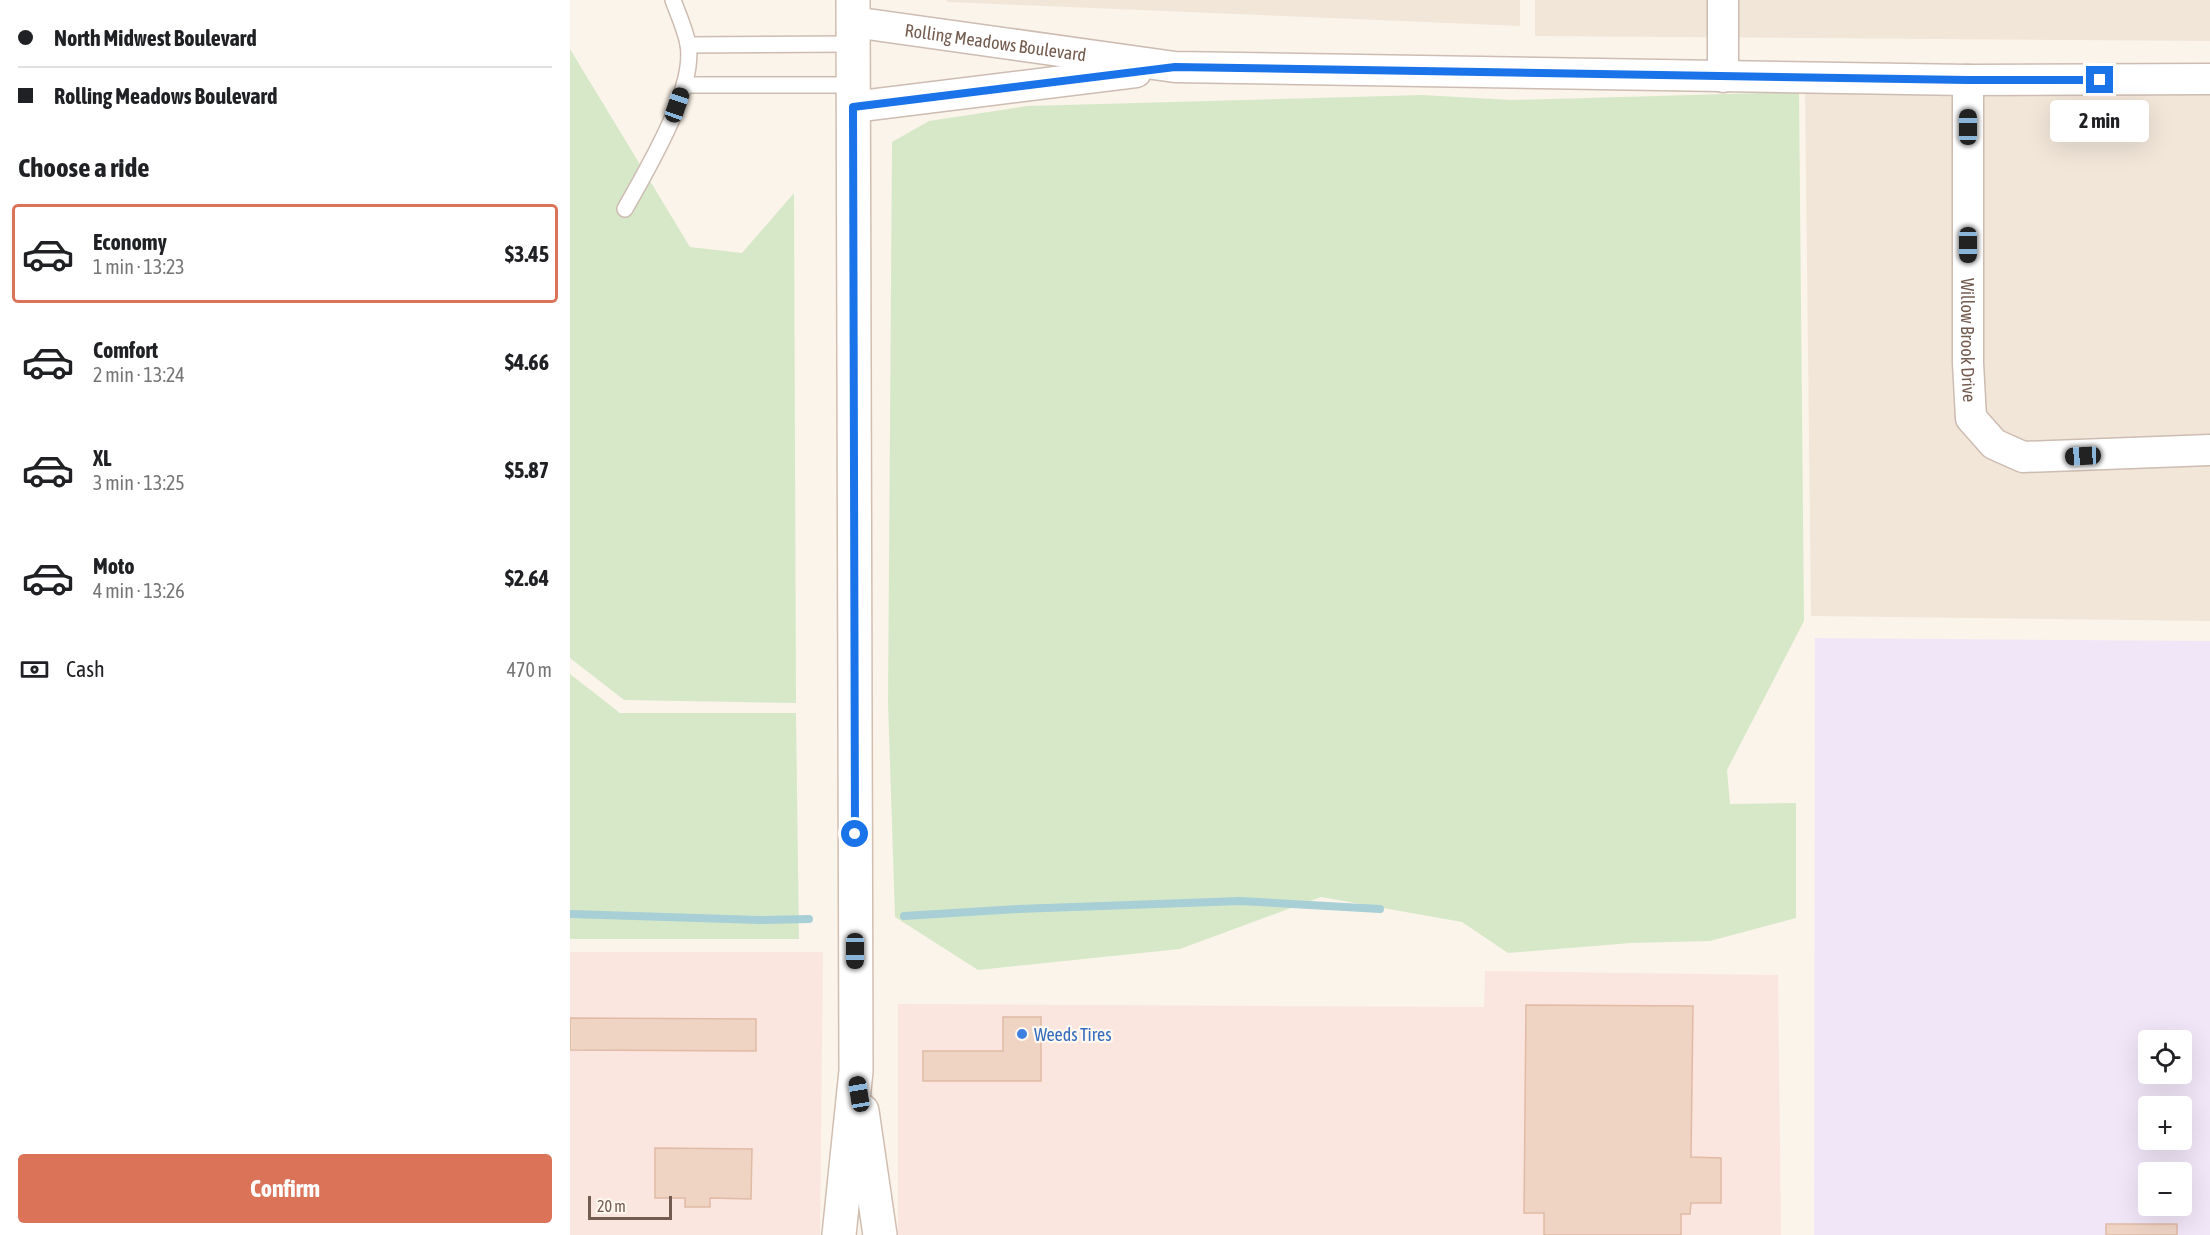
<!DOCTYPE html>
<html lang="en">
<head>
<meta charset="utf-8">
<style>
	:root { --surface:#fff; --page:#f2f2f2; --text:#202124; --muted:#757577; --line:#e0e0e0; --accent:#db7359 }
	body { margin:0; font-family:"Asap Condensed",sans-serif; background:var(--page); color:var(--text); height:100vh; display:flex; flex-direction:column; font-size:22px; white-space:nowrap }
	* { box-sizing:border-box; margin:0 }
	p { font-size:20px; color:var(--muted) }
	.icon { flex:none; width:33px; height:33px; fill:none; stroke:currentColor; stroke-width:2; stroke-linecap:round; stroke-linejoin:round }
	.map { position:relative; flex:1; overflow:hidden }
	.drawer { display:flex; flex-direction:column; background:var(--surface); width:570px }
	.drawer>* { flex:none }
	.banner { display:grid; align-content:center; height:132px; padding:0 18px; background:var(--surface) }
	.controls { position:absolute; left:1568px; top:1030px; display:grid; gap:12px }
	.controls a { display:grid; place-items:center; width:54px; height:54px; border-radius:6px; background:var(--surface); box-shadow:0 6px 24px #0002; font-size:30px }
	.scale { position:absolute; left:18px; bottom:15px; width:84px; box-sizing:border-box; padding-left:6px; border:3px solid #745b4f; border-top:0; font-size:16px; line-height:21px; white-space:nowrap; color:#745b4f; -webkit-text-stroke:4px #fef8f0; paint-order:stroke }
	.end { position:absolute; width:27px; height:27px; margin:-14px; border:8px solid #1a73e8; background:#fff; box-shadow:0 0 0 3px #fff }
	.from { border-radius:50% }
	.bubble { position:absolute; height:42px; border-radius:6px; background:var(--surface); box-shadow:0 6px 24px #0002; font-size:20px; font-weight:700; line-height:42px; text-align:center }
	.car { position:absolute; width:18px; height:36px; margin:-18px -9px; border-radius:8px; box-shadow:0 0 4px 2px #0007; background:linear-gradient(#222 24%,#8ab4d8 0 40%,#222 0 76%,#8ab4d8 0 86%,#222 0) }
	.banner b { display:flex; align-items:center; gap:21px; height:57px; font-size:22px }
	.banner b+b { border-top:2px solid var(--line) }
	.banner i { width:15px; height:15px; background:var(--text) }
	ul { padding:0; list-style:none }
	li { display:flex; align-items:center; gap:18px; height:99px; margin:0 12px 9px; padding:0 6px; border:3px solid transparent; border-radius:6px }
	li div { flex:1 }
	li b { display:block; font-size:22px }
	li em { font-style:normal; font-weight:700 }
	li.current { border-color:var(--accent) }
	li>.icon { width:54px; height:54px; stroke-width:1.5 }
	h2 { padding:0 18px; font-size:27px; line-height:72px }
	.pay { display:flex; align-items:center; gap:15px; height:66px; padding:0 18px; font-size:22px }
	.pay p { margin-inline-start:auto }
	.cta { display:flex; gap:12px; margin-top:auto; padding:12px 18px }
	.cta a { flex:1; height:69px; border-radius:6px; background:var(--accent); color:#fff; font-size:24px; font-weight:700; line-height:69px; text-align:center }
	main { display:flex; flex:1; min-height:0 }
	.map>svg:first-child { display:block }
	.residential { fill:#f2e6d9 }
	.commercial { fill:#fae6df }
	.education { fill:#f1e6f8; fill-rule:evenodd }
	.green { fill:#d7e8c9 }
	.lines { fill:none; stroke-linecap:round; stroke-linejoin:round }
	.stream { stroke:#a7cfd5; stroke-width:8 }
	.building { fill:#efd4c4; stroke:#e0baa5; stroke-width:1.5 }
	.service-casing { stroke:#cdbcb1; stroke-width:18 }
	.minor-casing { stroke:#cdbcb1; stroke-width:33 }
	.secondary-casing { stroke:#d1beb1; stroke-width:36 }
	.service { stroke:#fff; stroke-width:15 }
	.minor { stroke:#fff; stroke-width:30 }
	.secondary { stroke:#fff; stroke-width:33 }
	.route { stroke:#1a73e8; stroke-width:8 }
	.shop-dot { fill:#3f7fe0; stroke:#fef8f0; stroke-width:2 }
	.labels { text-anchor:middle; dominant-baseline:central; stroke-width:4.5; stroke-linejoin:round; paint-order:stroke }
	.street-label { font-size:18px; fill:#745b4f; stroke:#fef8f0 }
	.shop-label { font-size:18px; fill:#366cbe; stroke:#fef8f0; text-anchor:start }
</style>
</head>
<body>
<main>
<section class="drawer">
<div class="banner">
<b><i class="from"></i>North Midwest Boulevard</b>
<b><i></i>Rolling Meadows Boulevard</b>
</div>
<h2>Choose a ride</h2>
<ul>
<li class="current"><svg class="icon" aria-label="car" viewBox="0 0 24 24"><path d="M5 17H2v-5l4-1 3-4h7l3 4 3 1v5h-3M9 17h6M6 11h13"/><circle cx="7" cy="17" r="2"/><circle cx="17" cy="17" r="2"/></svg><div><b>Economy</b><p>1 min · 13:23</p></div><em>$3.45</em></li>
<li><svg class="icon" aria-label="car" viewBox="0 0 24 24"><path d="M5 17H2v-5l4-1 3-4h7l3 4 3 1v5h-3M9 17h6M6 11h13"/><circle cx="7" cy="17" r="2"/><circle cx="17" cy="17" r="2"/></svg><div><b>Comfort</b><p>2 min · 13:24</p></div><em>$4.66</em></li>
<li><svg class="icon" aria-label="car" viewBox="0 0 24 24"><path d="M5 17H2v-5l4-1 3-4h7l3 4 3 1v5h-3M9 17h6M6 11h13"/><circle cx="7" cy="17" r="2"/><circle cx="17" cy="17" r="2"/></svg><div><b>XL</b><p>3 min · 13:25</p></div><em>$5.87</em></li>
<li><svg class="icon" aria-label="car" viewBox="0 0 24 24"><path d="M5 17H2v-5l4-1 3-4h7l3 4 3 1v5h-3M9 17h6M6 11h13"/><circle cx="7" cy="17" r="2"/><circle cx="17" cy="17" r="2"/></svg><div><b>Moto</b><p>4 min · 13:26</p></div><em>$2.64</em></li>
</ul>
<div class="pay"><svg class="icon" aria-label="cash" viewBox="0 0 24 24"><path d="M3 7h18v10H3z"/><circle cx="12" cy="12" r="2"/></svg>Cash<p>470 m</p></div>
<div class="cta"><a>Confirm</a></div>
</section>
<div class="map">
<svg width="1640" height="1235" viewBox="0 0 1640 1235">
	<rect width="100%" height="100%" fill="#fbf4ea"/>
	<g class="residential">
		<path d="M 376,0 L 950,0 L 950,26 L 378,2 Z"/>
		<path d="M 965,0 L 1640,0 L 1640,41 L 965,36 Z"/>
		<path d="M 1235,90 L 1640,92 L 1640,621 L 1241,616 Z"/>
	</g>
	<g class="commercial">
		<path d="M 0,952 L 253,952 L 250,1235 L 0,1235 Z"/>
		<path d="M 915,971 L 1208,975 L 1211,1235 L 328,1235 L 328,1004 L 914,1007 Z"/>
	</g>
	<path class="education" d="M 1245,638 L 1640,641 L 1640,1235 L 1244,1235 ZM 1578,1041 L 1611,1041 L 1611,1074 L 1578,1074 ZM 1578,1107 L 1611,1107 L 1611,1140 L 1578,1140 ZM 1578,1173 L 1611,1173 L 1611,1206 L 1578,1206 Z"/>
	<g class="green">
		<path d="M 0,49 L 120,247 L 172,253 L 224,193 L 226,703 L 54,700 L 0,658 Z"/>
		<path d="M 1229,92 L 1234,621 L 1157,770 L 1160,804 L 1226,803 L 1226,918 L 1140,941 L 1061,943 L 938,953 L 892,922 L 751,897 L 610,949 L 408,970 L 325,917 L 318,702 L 322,142 L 359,121 L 457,106 L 852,95 L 941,100 Z"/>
		<path d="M 0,674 L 50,713 L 226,713 L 229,939 L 0,939 Z"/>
	</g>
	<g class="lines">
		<g class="stream">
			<path d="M 0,914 L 190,920 L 239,919"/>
			<path d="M 334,916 L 448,909 L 670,901 L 810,909"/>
		</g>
	</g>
	<g class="building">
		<path d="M 956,1005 L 1123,1006 L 1121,1157 L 1151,1158 L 1151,1203 L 1121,1203 L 1120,1214 L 1111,1214 L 1111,1235 L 974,1235 L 974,1213 L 954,1213 Z"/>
		<path d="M 433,1017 L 471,1017 L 471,1081 L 353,1081 L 353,1051 L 433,1051 Z"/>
		<path d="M 0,1018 L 186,1019 L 186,1051 L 0,1050 Z"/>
		<path d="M 85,1148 L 182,1149 L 181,1199 L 140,1198 L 140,1207 L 115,1207 L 115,1198 L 85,1198 Z"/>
		<rect x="1536" y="1224" width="71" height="11"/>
	</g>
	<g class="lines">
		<g class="service-casing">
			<g id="service">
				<path d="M 118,45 L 283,44"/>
				<path d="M 114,85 L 283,85"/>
				<path d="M 55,209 C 77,169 126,89 118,44 C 115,29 108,14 103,0"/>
			</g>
		</g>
		<g class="minor-casing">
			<g id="minor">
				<path d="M 1153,0 L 1153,77"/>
				<path id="s1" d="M 283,22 L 605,67 L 1398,80 L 1640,79"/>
				<path id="s2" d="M 1398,80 L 1398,363 L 1401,418 L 1424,444 L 1453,457 L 1640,450"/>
				<path d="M 283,107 L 566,72"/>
			</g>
		</g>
		<g class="secondary-casing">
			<g id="secondary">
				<path d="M 292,1111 L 310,1235"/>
				<path d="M 269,1235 L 286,1071 L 283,0"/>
			</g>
		</g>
		<use href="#service" class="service"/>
		<use href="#minor" class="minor"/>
		<use href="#secondary" class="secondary"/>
	</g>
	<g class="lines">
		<path class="route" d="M 285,834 L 283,107 L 605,67 L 1398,80 L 1530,80"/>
	</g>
	<circle class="shop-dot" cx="452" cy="1034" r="6"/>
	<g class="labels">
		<g class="street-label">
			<text stroke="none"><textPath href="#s1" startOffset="144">Rolling Meadows Boulevard</textPath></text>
			<text stroke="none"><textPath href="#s2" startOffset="260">Willow Brook Drive</textPath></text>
		</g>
		<g class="shop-label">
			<text x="464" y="1034">Weeds Tires</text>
		</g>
	</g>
</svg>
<div class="controls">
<a><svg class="icon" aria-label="locate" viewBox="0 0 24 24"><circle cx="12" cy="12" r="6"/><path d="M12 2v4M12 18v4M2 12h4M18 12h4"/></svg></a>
<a>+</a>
<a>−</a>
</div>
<div class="scale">20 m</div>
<i class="end from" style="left:285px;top:834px"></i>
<i class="end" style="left:1530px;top:80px"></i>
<div class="bubble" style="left:1480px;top:100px;width:99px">2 min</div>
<i class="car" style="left:107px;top:105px;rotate:19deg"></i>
<i class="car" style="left:1398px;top:127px;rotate:0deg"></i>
<i class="car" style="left:1398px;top:245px;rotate:180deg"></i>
<i class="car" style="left:1513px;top:456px;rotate:267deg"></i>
<i class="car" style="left:285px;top:951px;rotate:180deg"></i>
<i class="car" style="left:289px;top:1094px;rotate:351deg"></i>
</div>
</main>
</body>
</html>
